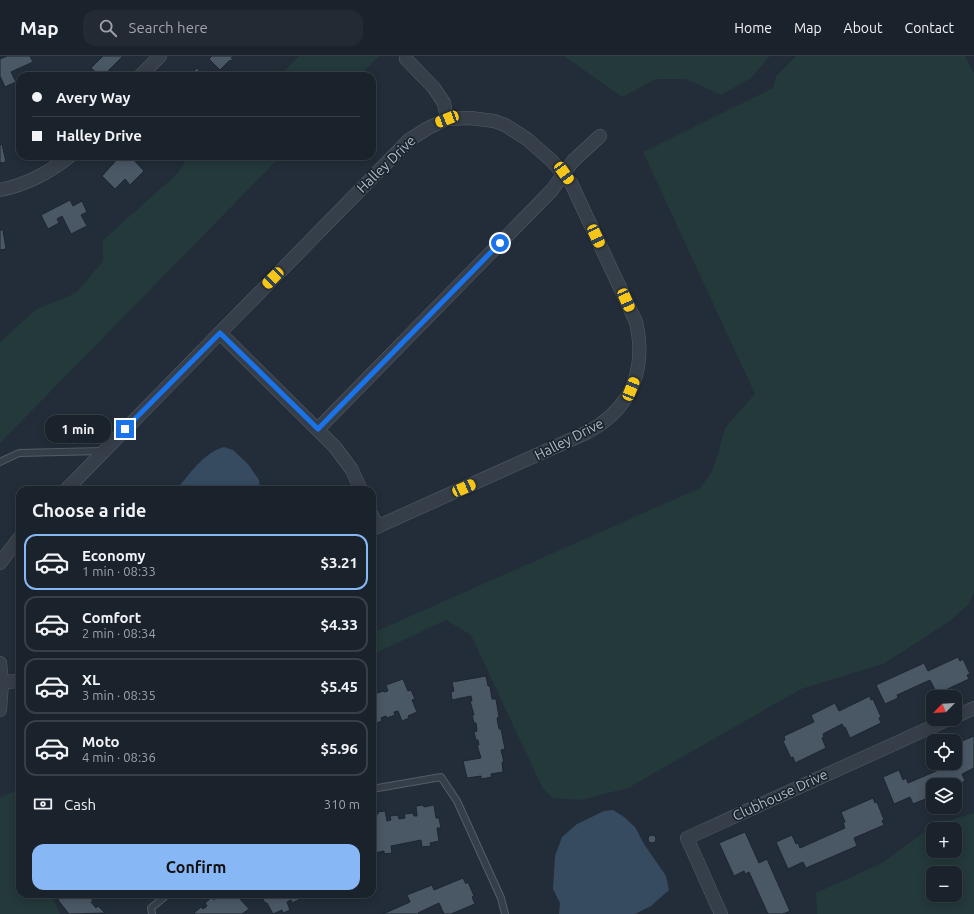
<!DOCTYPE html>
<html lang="en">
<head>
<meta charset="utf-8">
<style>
	:root { --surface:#1a222b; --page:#232a33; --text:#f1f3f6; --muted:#9fa4a9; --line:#383f47; --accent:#87b7f4 }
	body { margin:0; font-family:Ubuntu,sans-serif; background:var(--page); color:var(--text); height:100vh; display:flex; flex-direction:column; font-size:15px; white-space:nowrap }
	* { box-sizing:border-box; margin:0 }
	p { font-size:13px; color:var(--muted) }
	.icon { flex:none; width:22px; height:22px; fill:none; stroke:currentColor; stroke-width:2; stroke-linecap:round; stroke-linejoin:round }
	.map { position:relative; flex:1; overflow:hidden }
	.details { position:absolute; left:16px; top:430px; width:360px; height:412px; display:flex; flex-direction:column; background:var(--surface); border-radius:12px; box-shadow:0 2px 10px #0003,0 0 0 1px var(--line) }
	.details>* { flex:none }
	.hud { position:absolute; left:16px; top:16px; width:360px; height:88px; border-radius:12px; box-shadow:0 2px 10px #0003,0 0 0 1px var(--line); display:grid; align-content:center; height:88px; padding:0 16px; background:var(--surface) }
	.needle { width:26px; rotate:246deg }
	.tools { position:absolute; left:926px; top:634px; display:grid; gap:8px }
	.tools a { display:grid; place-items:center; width:36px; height:36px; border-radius:8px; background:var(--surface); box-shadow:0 2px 10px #0003,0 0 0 1px var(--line); font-size:20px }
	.end { position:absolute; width:18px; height:18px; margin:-9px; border:5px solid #1a73e8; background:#fff; box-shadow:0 0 0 2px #fff }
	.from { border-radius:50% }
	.bubble { position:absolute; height:28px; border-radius:12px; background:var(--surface); box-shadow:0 2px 10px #0003,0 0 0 1px var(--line); font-size:13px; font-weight:700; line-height:28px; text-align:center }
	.car { position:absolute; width:12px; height:24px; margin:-12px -6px; border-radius:5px; box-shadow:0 0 3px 1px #0007; background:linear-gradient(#f5c518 24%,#345 0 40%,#f5c518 0 76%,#345 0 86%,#f5c518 0) }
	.hud b { display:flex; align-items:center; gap:14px; height:38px; font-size:15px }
	.hud b+b { border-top:1px solid var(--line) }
	.hud i { width:10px; height:10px; background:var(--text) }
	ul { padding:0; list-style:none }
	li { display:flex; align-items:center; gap:12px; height:56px; margin:0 8px 6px; padding:0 8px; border:2px solid var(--line); border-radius:12px }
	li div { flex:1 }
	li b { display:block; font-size:15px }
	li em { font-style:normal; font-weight:700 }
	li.on { border-color:var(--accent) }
	li>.icon { width:36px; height:36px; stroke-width:1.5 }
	h2 { padding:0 16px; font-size:18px; line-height:48px }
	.pay { display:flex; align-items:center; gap:10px; height:44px; padding:0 16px; font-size:15px }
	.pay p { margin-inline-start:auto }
	.primary-button { display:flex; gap:8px; margin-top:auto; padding:8px 16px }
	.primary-button a { flex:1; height:46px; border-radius:12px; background:var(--accent); color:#111; font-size:16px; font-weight:700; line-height:46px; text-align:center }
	header { display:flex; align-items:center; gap:24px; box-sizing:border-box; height:56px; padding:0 20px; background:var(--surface); border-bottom:1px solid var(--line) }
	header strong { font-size:19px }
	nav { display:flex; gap:22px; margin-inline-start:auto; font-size:14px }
	.search { width:280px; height:36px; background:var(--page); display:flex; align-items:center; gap:10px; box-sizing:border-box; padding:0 14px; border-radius:12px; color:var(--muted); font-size:15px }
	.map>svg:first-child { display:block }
	.green { fill:#24393a; fill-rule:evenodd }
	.water { fill:#364a60 }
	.building { fill:#4a5765; stroke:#1d2630 }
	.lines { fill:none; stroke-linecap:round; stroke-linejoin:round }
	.service-casing { stroke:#545d67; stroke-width:8 }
	.minor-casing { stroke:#545d67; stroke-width:14 }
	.service { stroke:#363f49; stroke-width:6 }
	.minor { stroke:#363f49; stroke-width:13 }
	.route { stroke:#1a73e8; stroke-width:5 }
	.labels { text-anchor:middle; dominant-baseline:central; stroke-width:3.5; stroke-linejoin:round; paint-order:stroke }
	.street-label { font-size:14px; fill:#b1bac6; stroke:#1b242e }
</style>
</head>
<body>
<header>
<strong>Map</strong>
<div class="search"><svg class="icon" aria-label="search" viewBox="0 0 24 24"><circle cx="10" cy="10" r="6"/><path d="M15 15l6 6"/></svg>Search here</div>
<nav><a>Home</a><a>Map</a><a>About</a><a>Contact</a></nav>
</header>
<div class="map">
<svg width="974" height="858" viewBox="0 0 974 858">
	<rect width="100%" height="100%" fill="#222d39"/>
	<g class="green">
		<path d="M 299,0 L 379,0 L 359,20 L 280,20 Z"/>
		<path d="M 564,0 L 770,0 L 751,22 L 721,39 L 686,23 L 657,23 L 622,41 Z"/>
		<path d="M 796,0 L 965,0 L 974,17 L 974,537 L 968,549 L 947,567 L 883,608 L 801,633 L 628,732 L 580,744 L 553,742 L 543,733 L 471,579 L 446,564 L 372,599 L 372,577 L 700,432 L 711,417 L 718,398 L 725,372 L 755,338 L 643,96 L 773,32 L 776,20 Z"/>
		<path d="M 189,100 L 281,100 L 0,387 L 0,286 L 37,253 L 76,237 L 103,205 L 103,184 L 177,118 Z"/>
		<path d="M 20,733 L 20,838 L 51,838 L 60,858 L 0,858 L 0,742 Z"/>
		<path d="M 974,757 L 974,858 L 817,858 L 816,837 L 882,807 L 934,769 ZM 933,773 L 955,773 L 955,795 L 933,795 ZM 933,817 L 955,817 L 955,839 L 933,839 Z"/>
	</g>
	<g class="water">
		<path d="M 224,391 L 233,394 L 248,408 L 259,424 L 260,434 L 176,434 C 189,419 204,396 224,391 Z"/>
		<path d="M 613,754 L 624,761 L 635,771 L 644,788 L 666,820 L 669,834 L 651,850 L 635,858 L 559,858 L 560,847 L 553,833 L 555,800 L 562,781 L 577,768 L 604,755 Z"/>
	</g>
	<g class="building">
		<path d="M 7,0 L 30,0 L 33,6 L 11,16 L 16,26 L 5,31 L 0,20 L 0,3 Z"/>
		<path d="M 103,0 L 123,0 L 103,20 L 100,20 L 91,12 Z"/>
		<path d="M 212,0 L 234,0 L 231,2 L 233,3 L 231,5 L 230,4 L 220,14 L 209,3 Z"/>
		<path d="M 197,12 L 203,20 L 189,20 Z"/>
		<path d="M 2,88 L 6,106 L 0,107 L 0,89 Z"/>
		<path d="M 120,100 L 130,100 L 144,115 L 130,129 L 125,123 L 115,133 L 102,120 Z"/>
		<path d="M 70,144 L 73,150 L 82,145 L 87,156 L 81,159 L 87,170 L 71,178 L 62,160 L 57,163 L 59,167 L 48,173 L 41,159 Z"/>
		<path d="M 0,174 L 3,174 L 6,193 L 0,194 Z"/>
		<path d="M 958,601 L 960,605 L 963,603 L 970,618 L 967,619 L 969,623 L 937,638 L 930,624 L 897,639 L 898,642 L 885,648 L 876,629 L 924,607 L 928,615 Z"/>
		<path d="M 486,620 L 488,630 L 490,630 L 492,643 L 496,643 L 499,661 L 497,662 L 499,673 L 501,673 L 505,693 L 501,694 L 504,706 L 502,706 L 503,716 L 491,718 L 492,721 L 481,723 L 481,720 L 467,722 L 463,705 L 481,702 L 477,689 L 479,689 L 478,684 L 476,684 L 474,676 L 477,675 L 476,667 L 474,667 L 472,659 L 474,659 L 470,645 L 472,645 L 471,640 L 452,644 L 451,636 L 454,635 L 452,626 Z"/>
		<path d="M 403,623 L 408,635 L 411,634 L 415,643 L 412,644 L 417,656 L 408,660 L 409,662 L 402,665 L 398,655 L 394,656 L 395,659 L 387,662 L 386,660 L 381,662 L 382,665 L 374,668 L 373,666 L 372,667 L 372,639 L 383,635 L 384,636 L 388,635 L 386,629 Z"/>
		<path d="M 870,640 L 871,644 L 873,643 L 881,661 L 879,662 L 881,667 L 850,682 L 845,671 L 844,672 L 842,668 L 823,678 L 824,681 L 822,682 L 826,692 L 795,707 L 793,701 L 791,702 L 783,685 L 785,684 L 784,680 L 814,666 L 811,659 L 835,647 L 839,655 Z"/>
		<path d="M 974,680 L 974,712 L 962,718 L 965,725 L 955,730 L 933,729 L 933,740 L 913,748 L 910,741 L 894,748 L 883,721 L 899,714 L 903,724 L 906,722 L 908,727 L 955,707 L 955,688 Z"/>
		<path d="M 873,742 L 875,747 L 877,746 L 884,764 L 882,765 L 884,769 L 854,782 L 857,790 L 806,812 L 803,806 L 788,813 L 776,786 L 792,779 L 796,788 L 798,787 L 800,792 L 845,772 L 843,767 L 845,766 L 841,756 Z"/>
		<path d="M 423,749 L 424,751 L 434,749 L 436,762 L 439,762 L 441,772 L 437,772 L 439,785 L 430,787 L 431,790 L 422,791 L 421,784 L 391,790 L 392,797 L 384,798 L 384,795 L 375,797 L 372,783 L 372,759 L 378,758 L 378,756 L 385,755 L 387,765 L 391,764 L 390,760 L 398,759 L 399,763 L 405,762 L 404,758 L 413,757 L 414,760 L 417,760 L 416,750 Z"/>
		<path d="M 745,776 L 759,807 L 767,803 L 790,855 L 783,858 L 768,858 L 749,816 L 745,818 L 744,815 L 734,820 L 719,787 Z"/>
		<circle cx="652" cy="783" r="4"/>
		<path d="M 463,822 L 466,828 L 468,826 L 474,840 L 472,841 L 475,848 L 451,858 L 444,858 L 439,847 L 418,857 L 419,858 L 383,858 L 410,846 L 407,839 L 432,829 L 434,834 Z"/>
		<path d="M 56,838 L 88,838 L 93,845 L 91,846 L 96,852 L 98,850 L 105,857 L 69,858 L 58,844 L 60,842 Z"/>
		<path d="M 213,838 L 240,838 L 242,841 L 240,843 L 249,853 L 242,858 L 195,858 L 194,857 L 201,851 L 203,853 L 207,850 L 205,847 L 212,841 L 214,844 L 216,842 Z"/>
		<path d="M 261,838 L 311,838 L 292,847 L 291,844 L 287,846 L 290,854 L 283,857 L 282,854 L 273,858 L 267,847 L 265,847 Z"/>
	</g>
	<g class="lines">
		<g class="service-casing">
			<g id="service">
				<path d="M 0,406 L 19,397 L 102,395"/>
				<path d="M 372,733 L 441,721 L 457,745 L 501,842 L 505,858"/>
				<path d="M 152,858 L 151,852 L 168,838"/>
			</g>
		</g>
		<g class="minor-casing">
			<g id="minor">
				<path d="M 406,3 L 434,32 L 444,47 L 447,63"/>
				<path d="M 140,20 L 160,0"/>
				<path d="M 0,134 C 25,129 50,116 70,100"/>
				<path d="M 220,277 L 335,391 L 352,414 L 361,434"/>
				<path d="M 318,373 L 552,134 L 573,105 L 600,80"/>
				<path d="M 66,434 L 409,84 L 428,72 L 447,63 L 470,62 L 494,65 L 505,69 L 527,83 L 552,105 L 571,127 L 636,266 C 647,314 631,352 588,376 L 372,473"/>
				<path d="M 372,459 L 377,471"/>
				<path d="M 0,507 L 20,481"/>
				<path d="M 0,607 L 2,626 L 0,654"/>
				<path d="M 2,626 L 20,625"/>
				<path d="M 955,661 L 974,652"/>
				<path d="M 721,858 L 687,782 L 949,663"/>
			</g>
		</g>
		<use href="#service" class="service"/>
		<use href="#minor" class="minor"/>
	</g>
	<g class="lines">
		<path class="route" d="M 125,373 L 220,277 L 318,373 L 500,187"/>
	</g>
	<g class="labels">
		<g class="street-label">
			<text transform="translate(386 108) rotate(-44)">Halley Drive</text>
			<text transform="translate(569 383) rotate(-27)">Halley Drive</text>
			<text transform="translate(780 739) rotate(-25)">Clubhouse Drive</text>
		</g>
	</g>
</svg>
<div class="tools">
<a><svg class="needle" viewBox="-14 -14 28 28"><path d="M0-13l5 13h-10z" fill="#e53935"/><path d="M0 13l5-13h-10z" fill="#9fa4a9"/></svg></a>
<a><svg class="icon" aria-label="locate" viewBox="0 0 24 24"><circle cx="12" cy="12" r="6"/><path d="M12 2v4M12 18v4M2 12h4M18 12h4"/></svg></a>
<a><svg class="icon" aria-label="layers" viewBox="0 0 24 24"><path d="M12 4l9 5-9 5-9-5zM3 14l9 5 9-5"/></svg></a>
<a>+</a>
<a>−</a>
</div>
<i class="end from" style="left:500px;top:187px"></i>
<i class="end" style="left:125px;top:373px"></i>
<div class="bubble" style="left:45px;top:359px;width:66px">1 min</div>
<i class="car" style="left:447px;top:63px;rotate:249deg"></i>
<i class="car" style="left:564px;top:117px;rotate:144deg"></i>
<i class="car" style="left:596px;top:180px;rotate:155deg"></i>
<i class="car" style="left:273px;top:222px;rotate:225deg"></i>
<i class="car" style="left:626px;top:244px;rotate:156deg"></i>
<i class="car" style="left:631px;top:333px;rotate:22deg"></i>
<i class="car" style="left:464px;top:432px;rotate:66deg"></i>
<div class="hud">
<b><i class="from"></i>Avery Way</b>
<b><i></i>Halley Drive</b>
</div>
<section class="details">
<h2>Choose a ride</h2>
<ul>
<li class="on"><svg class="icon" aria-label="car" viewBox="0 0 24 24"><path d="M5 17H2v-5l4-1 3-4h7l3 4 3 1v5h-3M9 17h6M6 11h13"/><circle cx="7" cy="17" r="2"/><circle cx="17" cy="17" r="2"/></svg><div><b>Economy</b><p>1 min · 08:33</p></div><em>$3.21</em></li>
<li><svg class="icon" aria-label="car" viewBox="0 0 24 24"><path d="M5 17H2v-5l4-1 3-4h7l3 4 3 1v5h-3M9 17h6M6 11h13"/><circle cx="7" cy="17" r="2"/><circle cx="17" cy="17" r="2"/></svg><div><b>Comfort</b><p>2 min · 08:34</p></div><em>$4.33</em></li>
<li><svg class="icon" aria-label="car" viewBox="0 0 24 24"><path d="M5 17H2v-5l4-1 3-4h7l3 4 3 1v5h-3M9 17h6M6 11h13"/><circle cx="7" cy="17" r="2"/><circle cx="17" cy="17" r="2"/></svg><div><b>XL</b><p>3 min · 08:35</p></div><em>$5.45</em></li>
<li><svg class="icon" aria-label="car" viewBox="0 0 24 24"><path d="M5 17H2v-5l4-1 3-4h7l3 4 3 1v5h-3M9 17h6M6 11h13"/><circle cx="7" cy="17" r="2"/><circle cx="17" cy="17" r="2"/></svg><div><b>Moto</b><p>4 min · 08:36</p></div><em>$5.96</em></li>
</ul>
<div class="pay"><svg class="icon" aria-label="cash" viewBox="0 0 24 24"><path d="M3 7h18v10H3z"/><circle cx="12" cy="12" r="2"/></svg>Cash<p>310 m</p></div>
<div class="primary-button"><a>Confirm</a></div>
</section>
</div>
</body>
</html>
